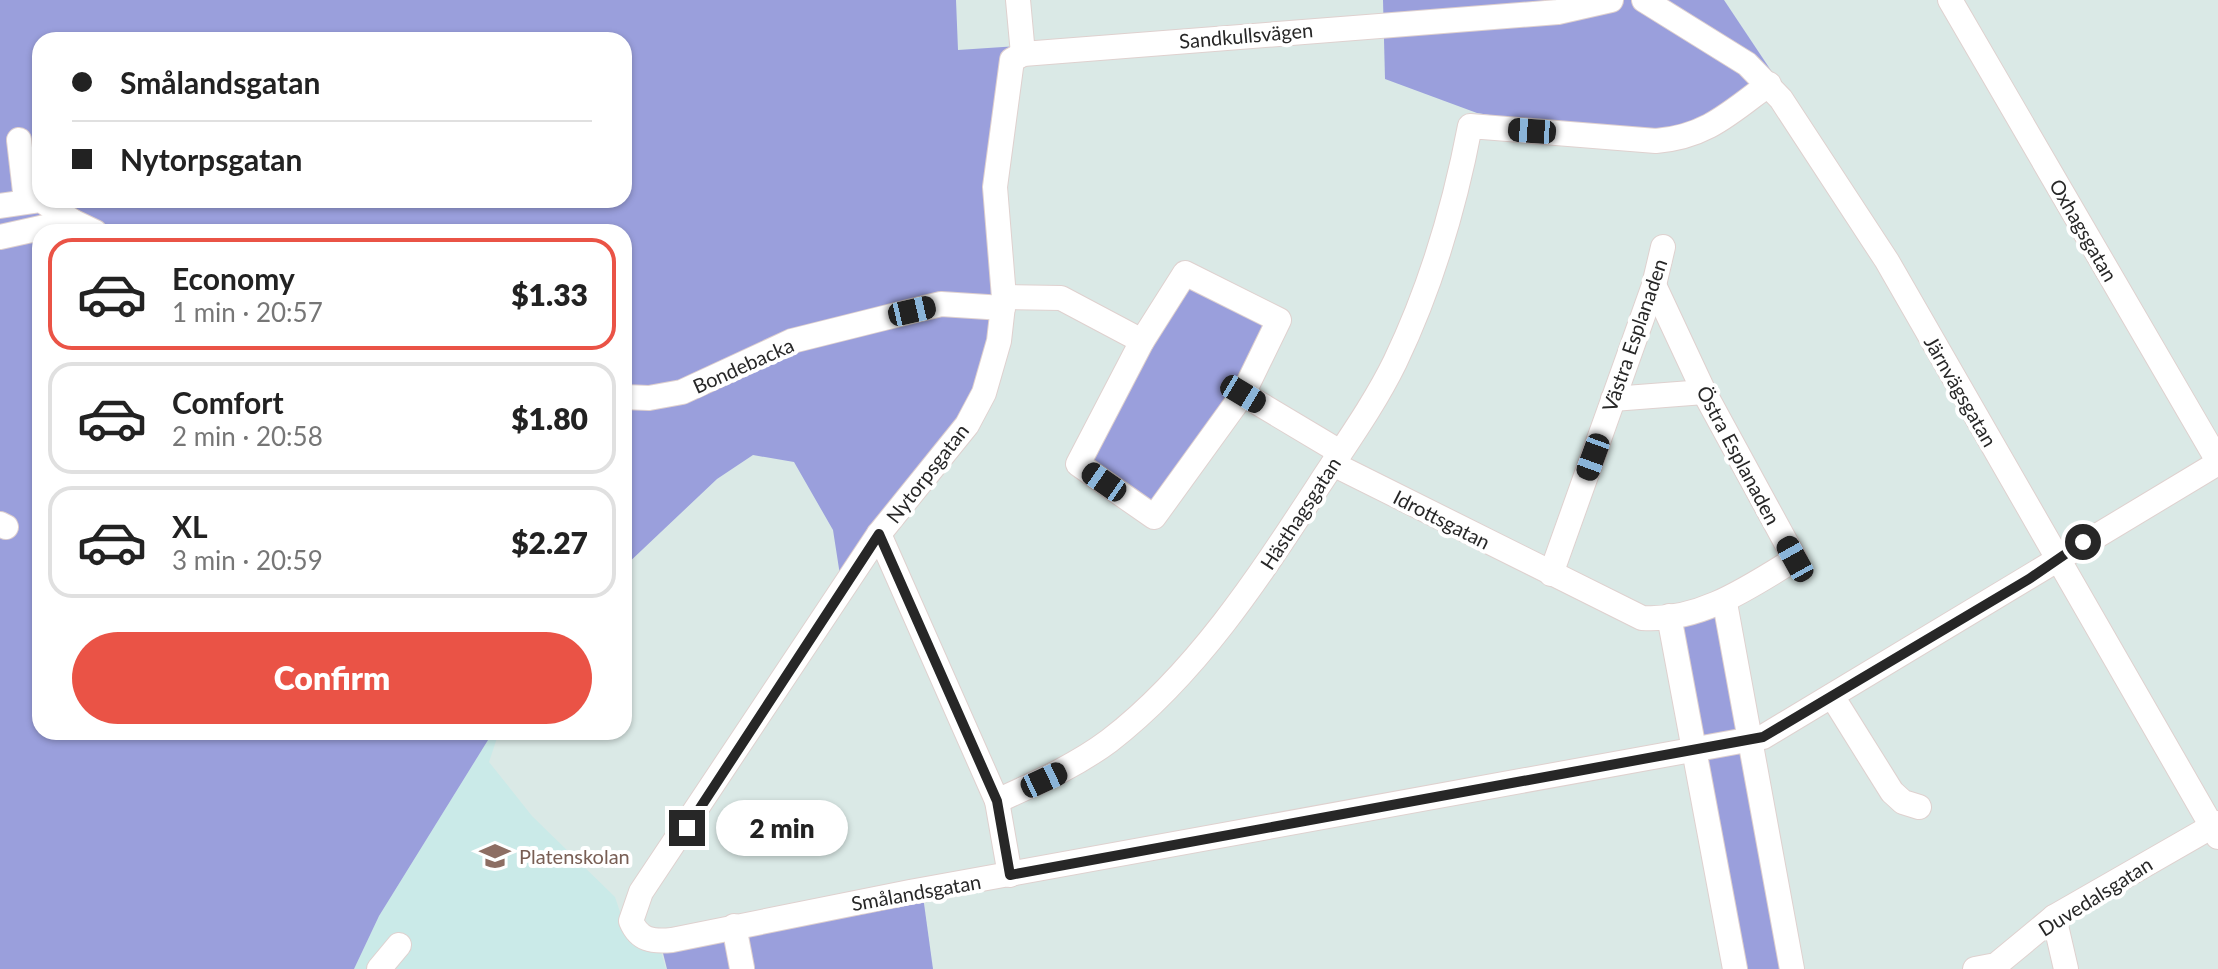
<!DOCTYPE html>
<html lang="en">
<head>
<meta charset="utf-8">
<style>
	:root { --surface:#fff; --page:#f6f6f6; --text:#222; --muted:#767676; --line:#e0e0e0; --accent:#ea5346 }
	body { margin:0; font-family:Lato,sans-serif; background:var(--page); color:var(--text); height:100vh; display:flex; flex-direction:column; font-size:30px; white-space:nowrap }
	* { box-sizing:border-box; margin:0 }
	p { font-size:26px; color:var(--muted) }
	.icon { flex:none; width:44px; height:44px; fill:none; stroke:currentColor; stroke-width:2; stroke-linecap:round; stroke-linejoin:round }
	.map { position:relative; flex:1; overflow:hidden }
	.details { position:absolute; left:32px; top:224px; width:600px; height:516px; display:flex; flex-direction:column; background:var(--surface); border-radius:24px; box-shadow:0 2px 6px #0004 }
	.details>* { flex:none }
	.hud { position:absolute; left:32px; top:32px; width:600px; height:176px; border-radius:24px; box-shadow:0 2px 6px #0004; display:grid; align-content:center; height:176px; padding:0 40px; background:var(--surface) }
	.end { position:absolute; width:36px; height:36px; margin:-18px; border:10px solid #272727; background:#fff; box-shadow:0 0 0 4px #fff }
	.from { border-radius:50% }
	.bubble { position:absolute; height:56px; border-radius:28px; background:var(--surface); box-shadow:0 2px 6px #0004; font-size:26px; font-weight:800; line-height:56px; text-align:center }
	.car { position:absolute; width:24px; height:48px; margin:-24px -12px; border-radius:10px; box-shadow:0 0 6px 2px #0007; background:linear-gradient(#222 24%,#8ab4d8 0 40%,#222 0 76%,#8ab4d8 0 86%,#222 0) }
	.hud b { display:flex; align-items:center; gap:28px; height:76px; font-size:30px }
	.hud b+b { border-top:2px solid var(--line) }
	.hud i { width:20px; height:20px; background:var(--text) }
	ul { padding:14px 0 0; list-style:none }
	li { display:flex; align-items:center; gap:24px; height:112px; margin:0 16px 12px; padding:0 24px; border:4px solid var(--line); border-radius:24px }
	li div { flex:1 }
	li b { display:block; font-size:30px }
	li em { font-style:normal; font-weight:800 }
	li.active { border-color:var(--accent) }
	li>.icon { width:72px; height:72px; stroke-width:1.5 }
	.primary-button { display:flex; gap:16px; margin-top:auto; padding:16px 40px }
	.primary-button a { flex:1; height:92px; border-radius:48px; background:var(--accent); color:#fff; font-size:32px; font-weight:800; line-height:92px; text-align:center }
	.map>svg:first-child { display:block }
	.education { fill:#caeae8 }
	.green { fill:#9a9fdc; fill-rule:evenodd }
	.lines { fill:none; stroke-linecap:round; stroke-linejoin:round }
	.minor-casing { stroke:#dfd1cf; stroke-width:26 }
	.minor { stroke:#fff; stroke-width:24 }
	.route { stroke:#272727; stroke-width:10 }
	.labels { text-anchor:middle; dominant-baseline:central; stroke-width:8; stroke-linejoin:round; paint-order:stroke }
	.street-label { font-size:20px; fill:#272727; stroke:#fff }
	.education-label { font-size:20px; fill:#785e54; stroke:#fff; text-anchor:start }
</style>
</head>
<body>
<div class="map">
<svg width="2218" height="969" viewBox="0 0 2218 969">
	<rect width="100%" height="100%" fill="#dae9e6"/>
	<path class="education" d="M 493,732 L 499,732 L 489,762 L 532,816 L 615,897 L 621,915 L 661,952 L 666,969 L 354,969 L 379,916 Z"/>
	<g class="green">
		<path d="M 0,0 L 956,0 L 958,50 L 1032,45 L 1013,72 L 986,402 L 842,588 L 833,530 L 794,462 L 753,455 L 717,479 L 624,567 L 624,232 L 40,232 L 40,732 L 493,732 L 379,916 L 354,969 L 0,969 ZM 40,40 L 624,40 L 624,200 L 40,200 Z"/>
		<path d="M 1383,0 L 1724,0 L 1784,90 L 1644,139 L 1477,113 L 1385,79 Z"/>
		<path d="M 1188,274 L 1277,320 L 1155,516 L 1090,458 Z"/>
		<path d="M 1725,600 L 1798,969 L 1740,969 L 1672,615 Z"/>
		<path d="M 922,889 L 933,969 L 667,969 L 661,945 Z"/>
	</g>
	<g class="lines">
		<g class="minor-casing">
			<g id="minor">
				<path d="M 1018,0 L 1023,54"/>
				<path d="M 1611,0 L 1558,12 L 1023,54 L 1012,60 L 995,187 L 1004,297 L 999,341 L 984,393 L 967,425 L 879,534 L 641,892 L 631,921 C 639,940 652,942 672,940 L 910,892 L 1763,737 L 2218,463"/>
				<path d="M 1644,0 L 1747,64 L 1781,99 L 1887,261 L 2218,837"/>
				<path d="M 1950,0 L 2218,461"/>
				<path d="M 19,140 L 26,200"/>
				<path d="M 0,206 L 41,200 L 72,221"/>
				<path d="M 0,237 L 72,221 L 95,232"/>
				<path d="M 1004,297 L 1061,298 L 1142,341"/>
				<path d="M 1243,394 L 1154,517 L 1078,464 L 1142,341 L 1185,273 L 1279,320 L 1243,394 L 1340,452"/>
				<path d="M 624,397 L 649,398 L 682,392 L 792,341 L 912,311 L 941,304 L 1003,308"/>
				<path d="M 1613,399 L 1704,392"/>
				<path d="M 1333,464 L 1642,618 C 1699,622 1748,588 1795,559 L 1704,392 L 1654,285"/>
				<path d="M 0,524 L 6,527"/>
				<path d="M 879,534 L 997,801 L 1010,875"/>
				<path d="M 1551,574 L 1654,285 L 1663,247"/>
				<path d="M 1725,603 L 1792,969"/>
				<path d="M 1669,616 L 1735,969"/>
				<path d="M 1832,696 L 1892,792 L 1903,802 L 1919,807"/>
				<path d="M 997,801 C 1036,783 1074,767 1109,741 C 1197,673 1259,577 1319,485 C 1345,445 1374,405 1395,362 C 1430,289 1455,205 1470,126 L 1656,141 C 1706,137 1730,113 1769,84"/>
				<path d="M 2054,917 L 2066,969"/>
				<path d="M 734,926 L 742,968"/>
				<path d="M 379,969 L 399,945"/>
				<path d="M 1975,969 L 1996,965 L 2054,917 L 2218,823"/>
			</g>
		</g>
		<use href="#minor" class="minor"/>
	</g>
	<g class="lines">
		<path class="route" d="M 687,828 L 879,534 L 997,801 L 1010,875 L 1763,737 L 2029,579 L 2083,542"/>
	</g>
	<defs>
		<g id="school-bare" transform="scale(2.4)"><path d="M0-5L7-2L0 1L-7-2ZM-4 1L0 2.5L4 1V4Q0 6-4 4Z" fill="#8d6e63" stroke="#fff" stroke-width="2.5" paint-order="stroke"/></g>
	</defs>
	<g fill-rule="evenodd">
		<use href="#school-bare" x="495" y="856"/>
	</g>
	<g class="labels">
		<g class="street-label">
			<text transform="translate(1246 35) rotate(-5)">Sandkullsvägen</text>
			<text transform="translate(2084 230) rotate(60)">Oxhagsgatan</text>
			<text transform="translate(1634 335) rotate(-71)">Västra Esplanaden</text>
			<text transform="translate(743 365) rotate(-24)">Bondebacka</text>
			<text transform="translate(1961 391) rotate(60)">Järnvägsgatan</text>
			<text transform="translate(1739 455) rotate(62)">Östra Esplanaden</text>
			<text transform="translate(927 473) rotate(-52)">Nytorpsgatan</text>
			<text transform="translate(1300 513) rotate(-57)">Hästhagsgatan</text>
			<text transform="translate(1442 519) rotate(27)">Idrottsgatan</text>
			<text transform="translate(916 892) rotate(-10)">Smålandsgatan</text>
			<text transform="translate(2095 896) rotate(-32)">Duvedalsgatan</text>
		</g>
		<g class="education-label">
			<text x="519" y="856">Platenskolan</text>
		</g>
	</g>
</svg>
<i class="end from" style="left:2083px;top:542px"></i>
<i class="end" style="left:687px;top:828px"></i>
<div class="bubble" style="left:716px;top:800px;width:132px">2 min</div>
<i class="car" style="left:1532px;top:131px;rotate:274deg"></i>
<i class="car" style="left:912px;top:311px;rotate:77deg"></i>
<i class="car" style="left:1243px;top:394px;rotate:121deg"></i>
<i class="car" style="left:1593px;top:457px;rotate:200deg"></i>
<i class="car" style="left:1104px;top:482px;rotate:305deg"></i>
<i class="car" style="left:1795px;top:559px;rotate:331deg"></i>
<i class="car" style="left:1044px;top:780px;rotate:65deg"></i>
<div class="hud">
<b><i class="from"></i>Smålandsgatan</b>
<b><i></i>Nytorpsgatan</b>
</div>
<section class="details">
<ul>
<li class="active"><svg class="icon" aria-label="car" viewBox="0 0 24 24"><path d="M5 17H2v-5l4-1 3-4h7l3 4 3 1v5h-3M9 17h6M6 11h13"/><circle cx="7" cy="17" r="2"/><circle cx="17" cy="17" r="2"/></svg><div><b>Economy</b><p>1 min · 20:57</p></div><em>$1.33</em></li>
<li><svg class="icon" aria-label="car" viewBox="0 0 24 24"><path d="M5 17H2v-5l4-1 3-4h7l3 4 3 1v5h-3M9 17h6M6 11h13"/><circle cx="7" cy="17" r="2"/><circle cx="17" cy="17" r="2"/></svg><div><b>Comfort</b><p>2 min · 20:58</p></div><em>$1.80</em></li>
<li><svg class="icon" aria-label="car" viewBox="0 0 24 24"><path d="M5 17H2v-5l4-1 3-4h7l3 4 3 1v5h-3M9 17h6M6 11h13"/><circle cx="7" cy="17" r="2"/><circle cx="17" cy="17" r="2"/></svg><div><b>XL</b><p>3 min · 20:59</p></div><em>$2.27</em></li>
</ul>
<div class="primary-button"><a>Confirm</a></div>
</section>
</div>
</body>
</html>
